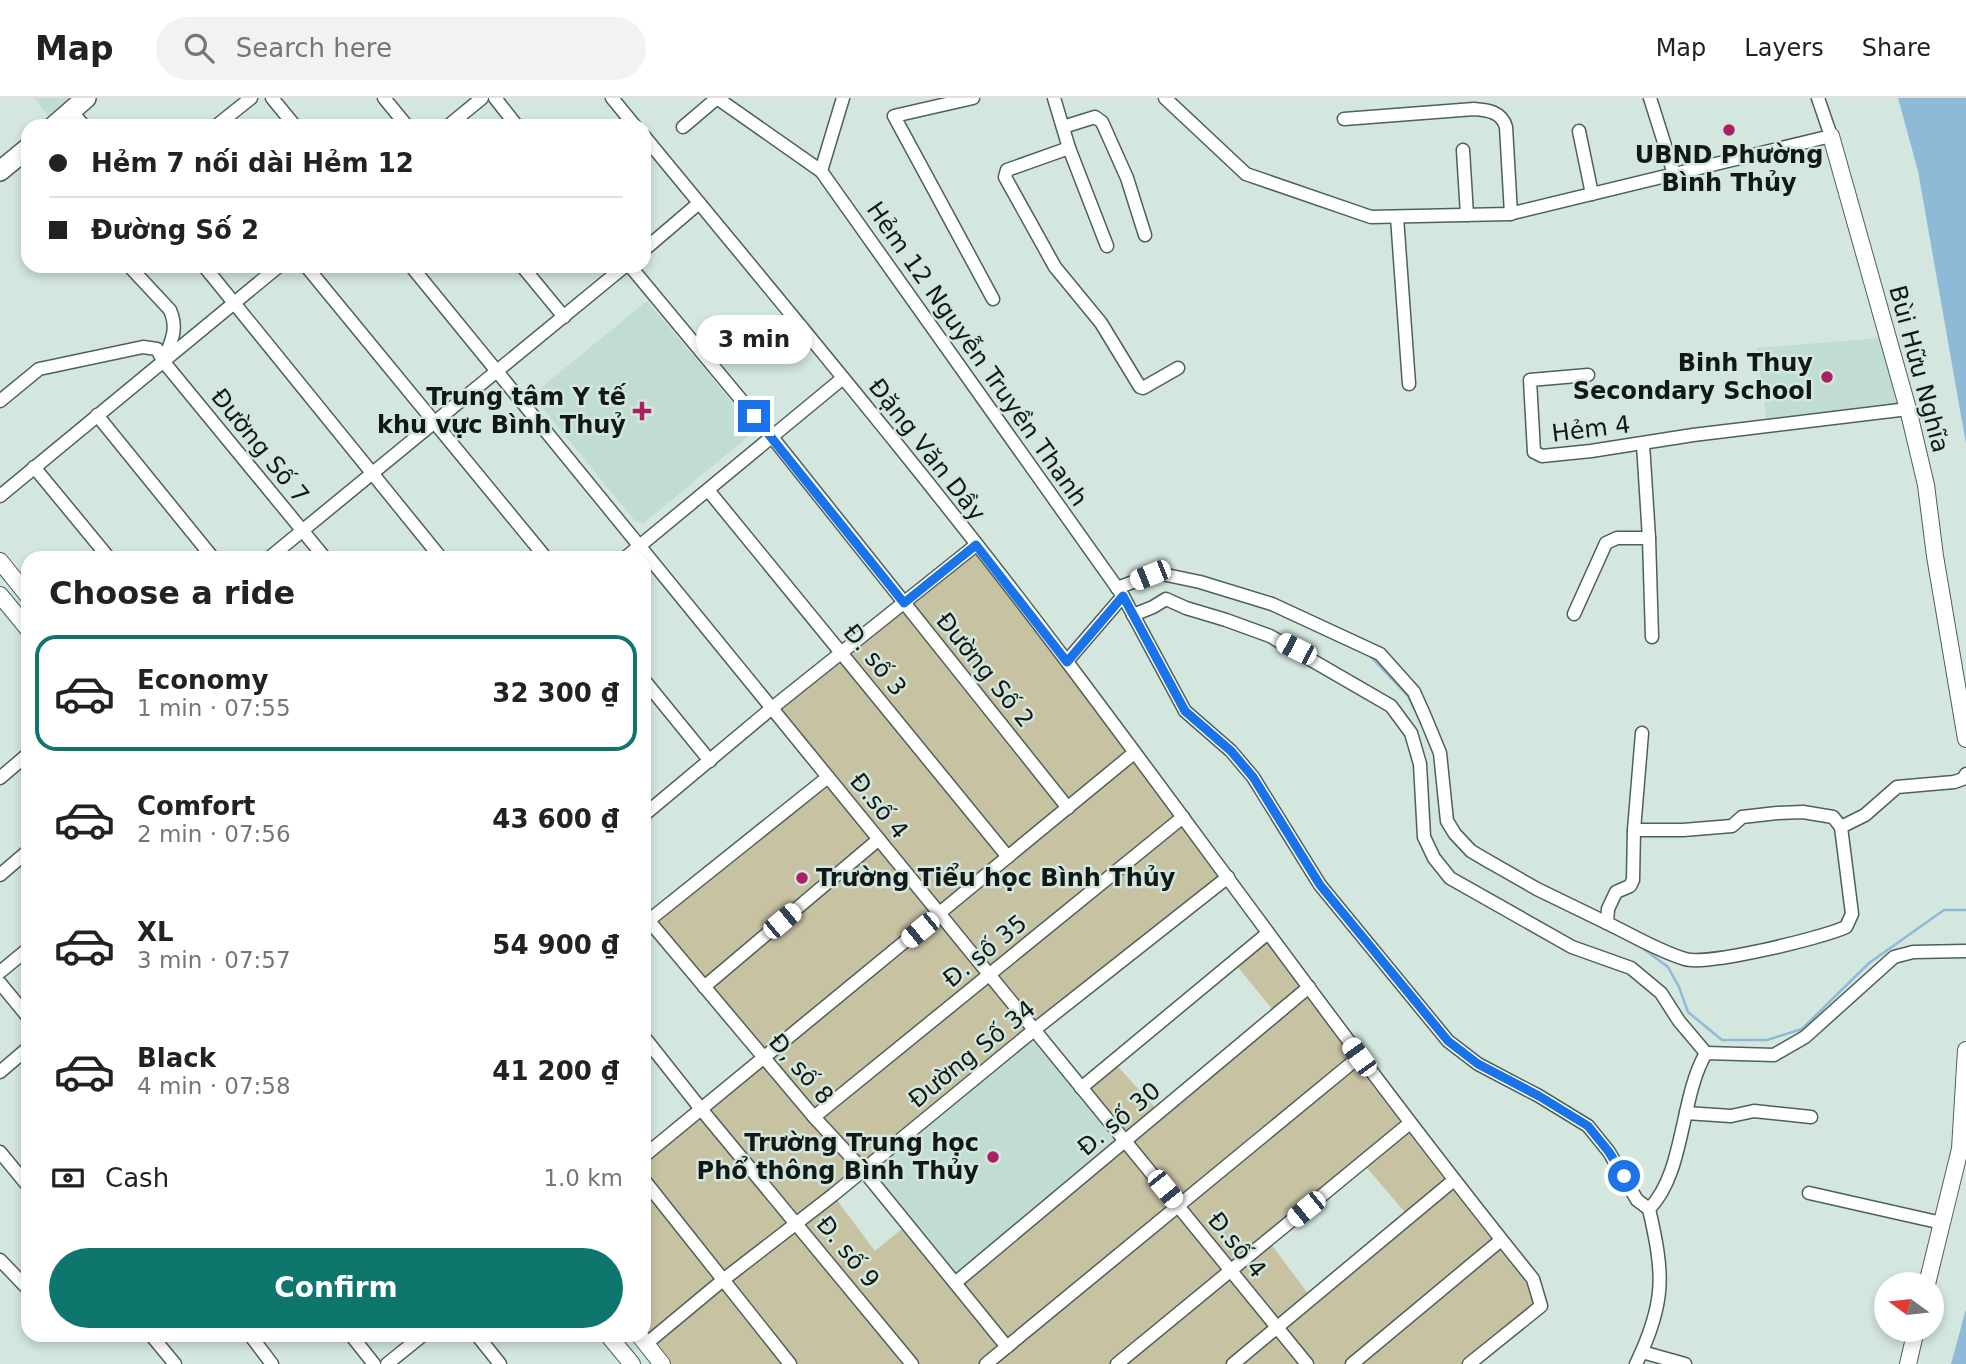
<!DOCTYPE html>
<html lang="en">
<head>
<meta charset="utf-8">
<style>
	:root { --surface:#fff; --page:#f2f2f2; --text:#222; --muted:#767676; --line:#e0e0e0; --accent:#0f766e }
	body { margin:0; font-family:"DejaVu Sans",sans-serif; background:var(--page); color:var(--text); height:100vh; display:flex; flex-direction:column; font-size:26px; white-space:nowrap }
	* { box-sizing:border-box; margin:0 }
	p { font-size:23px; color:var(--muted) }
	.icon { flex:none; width:38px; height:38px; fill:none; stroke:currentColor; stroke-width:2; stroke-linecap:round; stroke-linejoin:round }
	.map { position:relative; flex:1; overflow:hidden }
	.details { position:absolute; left:21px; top:453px; width:630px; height:791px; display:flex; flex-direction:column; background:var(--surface); border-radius:21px; box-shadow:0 4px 10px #0003 }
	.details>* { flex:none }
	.top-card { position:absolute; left:21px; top:21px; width:630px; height:154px; border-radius:21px; box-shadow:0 4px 10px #0003; display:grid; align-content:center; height:154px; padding:0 28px; background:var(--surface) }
	.needle { width:46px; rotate:285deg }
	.controls { position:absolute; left:1874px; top:1174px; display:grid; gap:14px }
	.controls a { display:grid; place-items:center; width:70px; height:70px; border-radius:50%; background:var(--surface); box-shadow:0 4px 10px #0003; font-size:35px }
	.end { position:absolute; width:32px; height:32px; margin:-16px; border:9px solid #1a73e8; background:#fff; box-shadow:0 0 0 4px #fff }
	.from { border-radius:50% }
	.bubble { position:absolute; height:49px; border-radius:24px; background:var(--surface); box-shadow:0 4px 10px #0003; font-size:23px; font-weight:700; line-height:49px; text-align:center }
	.car { position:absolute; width:21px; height:42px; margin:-21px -10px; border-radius:9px; box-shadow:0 0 5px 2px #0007; background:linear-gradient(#fff 24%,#345 0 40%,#fff 0 76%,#345 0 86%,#fff 0) }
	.top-card b { display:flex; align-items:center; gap:24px; height:66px; font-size:26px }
	.top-card b+b { border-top:2px solid var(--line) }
	.top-card i { width:18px; height:18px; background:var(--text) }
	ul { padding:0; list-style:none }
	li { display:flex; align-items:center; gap:21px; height:116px; margin:0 14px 10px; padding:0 14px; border:4px solid transparent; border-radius:21px }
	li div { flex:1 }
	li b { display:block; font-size:26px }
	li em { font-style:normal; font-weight:700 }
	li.selected { border-color:var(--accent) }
	li>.icon { width:63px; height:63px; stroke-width:1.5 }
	h2 { padding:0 28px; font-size:32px; line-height:84px }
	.pay { display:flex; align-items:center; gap:18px; height:77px; padding:0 28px; font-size:26px }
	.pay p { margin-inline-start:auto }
	.button { display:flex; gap:14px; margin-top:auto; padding:14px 28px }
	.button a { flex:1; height:80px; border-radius:42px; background:var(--accent); color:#fff; font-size:28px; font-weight:700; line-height:80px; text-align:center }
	header { display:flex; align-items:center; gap:42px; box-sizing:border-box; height:98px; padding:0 35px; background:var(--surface); border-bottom:2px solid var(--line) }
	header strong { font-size:33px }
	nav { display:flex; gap:38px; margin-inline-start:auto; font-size:24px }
	.search { width:490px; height:63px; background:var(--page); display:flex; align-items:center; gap:18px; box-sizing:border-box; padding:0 24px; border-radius:38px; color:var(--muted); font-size:26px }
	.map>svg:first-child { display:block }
	.built { fill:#c1ddd1 }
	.green { fill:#c7c2a2; fill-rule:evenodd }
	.water { fill:#8fbad7 }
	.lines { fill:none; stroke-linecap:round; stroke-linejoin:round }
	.stream { stroke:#8fbad7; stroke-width:2.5 }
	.minor-casing { stroke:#4f6059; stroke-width:15 }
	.major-casing { stroke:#4f6059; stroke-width:18 }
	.highway-casing { stroke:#4f6059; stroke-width:22 }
	.minor { stroke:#fff; stroke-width:12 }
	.major { stroke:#fff; stroke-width:16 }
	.highway { stroke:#fff; stroke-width:19 }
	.route { stroke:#1a73e8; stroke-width:9 }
	.poi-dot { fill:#a92065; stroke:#d3e7de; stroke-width:2.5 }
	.labels { text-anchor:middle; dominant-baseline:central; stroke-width:5; stroke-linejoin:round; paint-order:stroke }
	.poi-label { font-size:24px; font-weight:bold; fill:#111815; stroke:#d3e7de; text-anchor:end }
	.street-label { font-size:24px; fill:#111815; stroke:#d3e7de }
</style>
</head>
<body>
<header>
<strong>Map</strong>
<div class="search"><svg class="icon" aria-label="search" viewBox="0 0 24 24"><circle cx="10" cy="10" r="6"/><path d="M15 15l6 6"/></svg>Search here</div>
<nav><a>Map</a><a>Layers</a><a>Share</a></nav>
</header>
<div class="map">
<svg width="1966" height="1266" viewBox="0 0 1966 1266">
	<rect width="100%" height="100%" fill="#d3e7de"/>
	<g class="built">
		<path d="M 34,0 L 73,0 L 49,19 Z"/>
		<path d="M 647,203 L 752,328 L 751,336 L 644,425 L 635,423 L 532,297 Z"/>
		<path d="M 1881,240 L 1902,308 L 1767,326 L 1757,250 Z"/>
		<path d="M 1034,935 L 1121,1042 L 954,1181 L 864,1075 Z"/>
	</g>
	<path class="green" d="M 976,447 L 1228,779 L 833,1097 L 875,1153 L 903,1130 L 955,1185 L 1125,1043 L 1081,990 L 1113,963 L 1159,1014 L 1276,916 L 1233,863 L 1268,835 L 1533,1181 L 1541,1208 L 1468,1266 L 662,1266 L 644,1237 L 644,1058 L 763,960 L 653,823 L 829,681 L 772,610 ZM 1362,1064 L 1409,1119 L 1312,1201 L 1268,1142 Z"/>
	<g class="water">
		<path d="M 1898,0 L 1966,0 L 1966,346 L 1918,73 Z"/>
		<path d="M 1966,1211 L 1966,1266 L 1951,1266 Z"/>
	</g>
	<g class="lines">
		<g class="stream">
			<path d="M 1370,558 L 1408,598 L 1422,627"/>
			<path d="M 1641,849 L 1668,869 L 1679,889 L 1688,914 L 1722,942 L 1767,942 L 1802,931 L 1869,865 L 1944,812 L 1966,812"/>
		</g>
		<g class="minor-casing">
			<g id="minor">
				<path d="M 272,0 L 295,28"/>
				<path d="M 384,0 L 407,28"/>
				<path d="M 495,0 L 517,28"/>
				<path d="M 612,0 L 635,28"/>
				<path d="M 717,0 L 821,73 L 1123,498 L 1067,563"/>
				<path d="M 973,0 L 894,18 L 993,201"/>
				<path d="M 1054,0 L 1069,50 L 1007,72 L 1005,79 L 1055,169 L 1101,225 L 1140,289 L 1143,290 L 1178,270"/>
				<path d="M 1165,0 L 1246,76 L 1371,119 L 1509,116 L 1831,38 L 1818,0"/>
				<path d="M 1650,0 L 1674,76"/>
				<path d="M 71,13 L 84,28"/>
				<path d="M 1344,21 L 1474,11 C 1488,12 1502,14 1506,29 L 1511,116"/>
				<path d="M 216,28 L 251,0"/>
				<path d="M 448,28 L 482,0"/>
				<path d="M 683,29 L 716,1"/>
				<path d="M 1063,29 L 1095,19 L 1102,24 L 1127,80 L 1145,137"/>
				<path d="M 1579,33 L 1592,96"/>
				<path d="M 644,38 C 787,212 933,385 1068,565 C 1223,771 1371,980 1533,1181 L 1541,1208 L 1469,1266"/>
				<path d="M 1069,50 L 1107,148"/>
				<path d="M 1463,52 L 1467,117"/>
				<path d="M 821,73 L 843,0"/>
				<path d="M 1397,119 L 1409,286"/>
				<path d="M 644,152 L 699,105"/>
				<path d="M 129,168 L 170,212 C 178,230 172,242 165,259"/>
				<path d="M 204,168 L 441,460"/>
				<path d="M 306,168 L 546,460"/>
				<path d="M 411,168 L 1307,1266"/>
				<path d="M 522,168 L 564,219"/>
				<path d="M 630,168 L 772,339 L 1068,710"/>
				<path d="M 1588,277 L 1530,282 L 1534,354 L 1542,358 L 1591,353 L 1693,337 L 1908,311"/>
				<path d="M 0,303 L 39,271 L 143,249 L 157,251 L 163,263 L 325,460"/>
				<path d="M 97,317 L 213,460"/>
				<path d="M 34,369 L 109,460"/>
				<path d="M 708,392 L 1008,759"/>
				<path d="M 0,398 L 279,168"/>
				<path d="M 1649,440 L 1652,539"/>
				<path d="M 269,460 L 625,168"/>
				<path d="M 625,460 L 843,280"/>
				<path d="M 1117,490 L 1157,475 L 1200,484 L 1272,506 L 1380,556 L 1414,594 L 1426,621 L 1440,655 L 1447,723 L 1455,736 L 1471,753 L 1488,763 L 1537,791 L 1607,825"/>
				<path d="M 1123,498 L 1185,613 L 1231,653 L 1253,679 L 1320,787 L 1448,943 L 1478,966 L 1539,998 L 1588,1028 L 1609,1054 L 1637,1102 L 1649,1111 C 1685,1075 1680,999 1706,955 L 1774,957 L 1805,939 L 1894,859 L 1913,854 L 1966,853"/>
				<path d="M 1574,516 L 1606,445 L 1617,440 L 1649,440 L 1643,346"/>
				<path d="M 1133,517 L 1153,509 L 1166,501 L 1186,510 L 1226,522 L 1270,538 L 1391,608 L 1411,635 L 1420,666 L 1424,739 L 1434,760 L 1450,780 L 1572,849 L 1631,870 L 1661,895 L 1679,923 L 1706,955"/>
				<path d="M 644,582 L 710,663"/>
				<path d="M 1642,635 L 1634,732 L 1633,782 L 1630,788 L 1616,794 L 1608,811 L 1607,825 C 1632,837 1658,853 1685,861 C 1707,868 1822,840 1846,829 L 1852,816 L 1841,729 L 1865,717 L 1897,689 L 1954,684 L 1963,681 L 1966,676"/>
				<path d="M 0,680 L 28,656"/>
				<path d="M 644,717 L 772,610 L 976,447"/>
				<path d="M 1634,732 L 1683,732 L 1732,728 L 1742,719 L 1777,715 L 1803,714 L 1833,719 L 1841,729"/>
				<path d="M 0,777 L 28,753"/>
				<path d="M 644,817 L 814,1019 L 863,1072 L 1007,1249"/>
				<path d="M 648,823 L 828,679"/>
				<path d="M 0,874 L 28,851"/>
				<path d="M 0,885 L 28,919"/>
				<path d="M 704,889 L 879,741"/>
				<path d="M 644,939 L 701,1011 L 912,1266"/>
				<path d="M 0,974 L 28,950"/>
				<path d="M 1081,990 L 1268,835"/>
				<path d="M 1686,1015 L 1731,1018 L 1754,1013 L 1811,1019"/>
				<path d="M 814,1019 L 1183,719"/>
				<path d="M 0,1054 L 28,1088"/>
				<path d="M 644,1058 L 1134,655"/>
				<path d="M 644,1082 L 790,1266"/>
				<path d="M 1809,1095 L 1942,1125"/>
				<path d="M 0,1162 L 28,1191"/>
				<path d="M 955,1185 L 1309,889"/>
				<path d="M 151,1237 L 175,1266"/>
				<path d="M 250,1237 L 272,1266"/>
				<path d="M 351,1237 L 374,1266"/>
				<path d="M 477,1237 L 500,1266"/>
				<path d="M 646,1246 L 723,1182 L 833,1097 L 1034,932 L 1228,779"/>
				<path d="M 1642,1254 L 1685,1266"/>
				<path d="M 387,1266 L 423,1237"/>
				<path d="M 986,1266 L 1359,959"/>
				<path d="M 1117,1266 L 1410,1025"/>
				<path d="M 1233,1266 L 1454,1082"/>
				<path d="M 1352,1266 L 1501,1142"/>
				<path d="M 1636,1266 C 1666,1204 1664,1176 1649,1111"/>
			</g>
		</g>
		<g class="major-casing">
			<g id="major">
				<path d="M 1831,38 L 1908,311 L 1926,387 L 1935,458 L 1966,641"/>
				<path d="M 0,463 L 28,498"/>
				<path d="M 0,497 L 28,531"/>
				<path d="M 1927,1186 L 1960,1051 L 1966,952"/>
				<path d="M 608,1237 L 632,1266"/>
				<path d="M 639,1237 L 662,1266"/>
				<path d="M 1908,1266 L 1916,1232"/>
			</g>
		</g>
		<g class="highway-casing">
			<g id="highway">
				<path d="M 54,28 L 86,0"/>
				<path d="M 0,73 L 28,50"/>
			</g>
		</g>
		<use href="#minor" class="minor"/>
		<use href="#major" class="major"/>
		<use href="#highway" class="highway"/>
	</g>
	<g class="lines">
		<path class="route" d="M 754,318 L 904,505 L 976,447 L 1067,564 L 1123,498 L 1185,613 L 1231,653 L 1253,679 L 1320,787 L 1448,943 L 1478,966 L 1539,998 L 1588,1028 L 1609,1054 L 1624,1078"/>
	</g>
	<g class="poi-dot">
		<circle cx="1729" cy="32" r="7"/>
		<circle cx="1827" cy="279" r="7"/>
		<path d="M638.5 302.5h7v7h7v7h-7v7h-7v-7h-7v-7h7z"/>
		<circle cx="802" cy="780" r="7"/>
		<circle cx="993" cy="1059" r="7"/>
	</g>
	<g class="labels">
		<g class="poi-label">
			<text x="1729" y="57" text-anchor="middle">UBND Phường<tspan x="1729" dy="28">Bình Thủy</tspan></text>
			<text x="1813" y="265">Binh Thuy<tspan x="1813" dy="28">Secondary School</tspan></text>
			<text x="626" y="299">Trung tâm Y tế<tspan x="626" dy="28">khu vực Bình Thuỷ</tspan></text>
			<text x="816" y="780" text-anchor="start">Trường Tiểu học Bình Thủy</text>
			<text x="979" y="1045">Trường Trung học<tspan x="979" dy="28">Phổ thông Bình Thủy</tspan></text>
		</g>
		<g class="street-label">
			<text transform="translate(977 256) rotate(55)">Hẻm 12 Nguyễn Truyền Thanh</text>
			<text transform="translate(1919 271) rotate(75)">Bùi Hữu Nghĩa</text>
			<text transform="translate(1591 331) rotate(-7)">Hẻm 4</text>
			<text transform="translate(260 348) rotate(51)">Đường Số 7</text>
			<text transform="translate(927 352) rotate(52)">Đặng Văn Dầy</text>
			<text transform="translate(875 562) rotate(51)">Đ. số 3</text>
			<text transform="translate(985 572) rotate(51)">Đường Số 2</text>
			<text transform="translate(879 708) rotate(51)">Đ.số 4</text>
			<text transform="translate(985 853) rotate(-39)">Đ. số 35</text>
			<text transform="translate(972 956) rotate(-39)">Đường Số 34</text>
			<text transform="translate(801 971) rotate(49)">Đ, số 8</text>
			<text transform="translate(1119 1021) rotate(-40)">Đ. số 30</text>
			<text transform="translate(1237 1147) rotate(51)">Đ.số 4</text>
			<text transform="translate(848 1154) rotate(51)">Đ. số 9</text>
		</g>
	</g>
</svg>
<div class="controls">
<a><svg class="needle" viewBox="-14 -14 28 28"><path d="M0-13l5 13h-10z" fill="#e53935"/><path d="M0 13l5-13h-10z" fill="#767676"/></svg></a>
</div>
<i class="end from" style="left:1624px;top:1078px"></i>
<i class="end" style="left:754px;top:318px"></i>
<div class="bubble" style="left:696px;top:217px;width:116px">3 min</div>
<i class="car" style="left:1150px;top:477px;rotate:248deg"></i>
<i class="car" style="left:1296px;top:551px;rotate:297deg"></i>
<i class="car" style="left:782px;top:823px;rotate:50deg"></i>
<i class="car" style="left:920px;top:832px;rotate:231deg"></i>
<i class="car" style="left:1359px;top:959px;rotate:324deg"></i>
<i class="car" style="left:1165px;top:1091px;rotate:141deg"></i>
<i class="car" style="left:1306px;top:1111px;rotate:231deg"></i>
<div class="top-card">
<b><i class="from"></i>Hẻm 7 nối dài Hẻm 12</b>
<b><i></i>Đường Số 2</b>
</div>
<section class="details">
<h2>Choose a ride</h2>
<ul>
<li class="selected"><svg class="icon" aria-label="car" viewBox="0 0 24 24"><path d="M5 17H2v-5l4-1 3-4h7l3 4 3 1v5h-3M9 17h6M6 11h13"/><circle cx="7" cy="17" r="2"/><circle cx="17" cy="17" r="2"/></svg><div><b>Economy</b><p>1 min · 07:55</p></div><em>32 300 ₫</em></li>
<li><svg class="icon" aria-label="car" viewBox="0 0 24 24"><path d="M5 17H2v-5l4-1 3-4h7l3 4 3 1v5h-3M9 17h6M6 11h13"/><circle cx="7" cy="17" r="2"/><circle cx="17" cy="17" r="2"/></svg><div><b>Comfort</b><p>2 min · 07:56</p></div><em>43 600 ₫</em></li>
<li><svg class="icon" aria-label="car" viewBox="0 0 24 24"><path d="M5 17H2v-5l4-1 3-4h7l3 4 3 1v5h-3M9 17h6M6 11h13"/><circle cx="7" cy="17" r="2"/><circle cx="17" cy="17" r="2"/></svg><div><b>XL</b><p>3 min · 07:57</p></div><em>54 900 ₫</em></li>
<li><svg class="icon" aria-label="car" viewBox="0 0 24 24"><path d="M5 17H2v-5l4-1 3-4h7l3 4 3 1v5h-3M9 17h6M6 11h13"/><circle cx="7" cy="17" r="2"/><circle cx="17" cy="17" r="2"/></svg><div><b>Black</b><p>4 min · 07:58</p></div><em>41 200 ₫</em></li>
</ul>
<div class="pay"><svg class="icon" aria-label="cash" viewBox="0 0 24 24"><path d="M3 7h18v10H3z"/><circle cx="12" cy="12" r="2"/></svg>Cash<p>1.0 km</p></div>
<div class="button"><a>Confirm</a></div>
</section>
</div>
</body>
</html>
